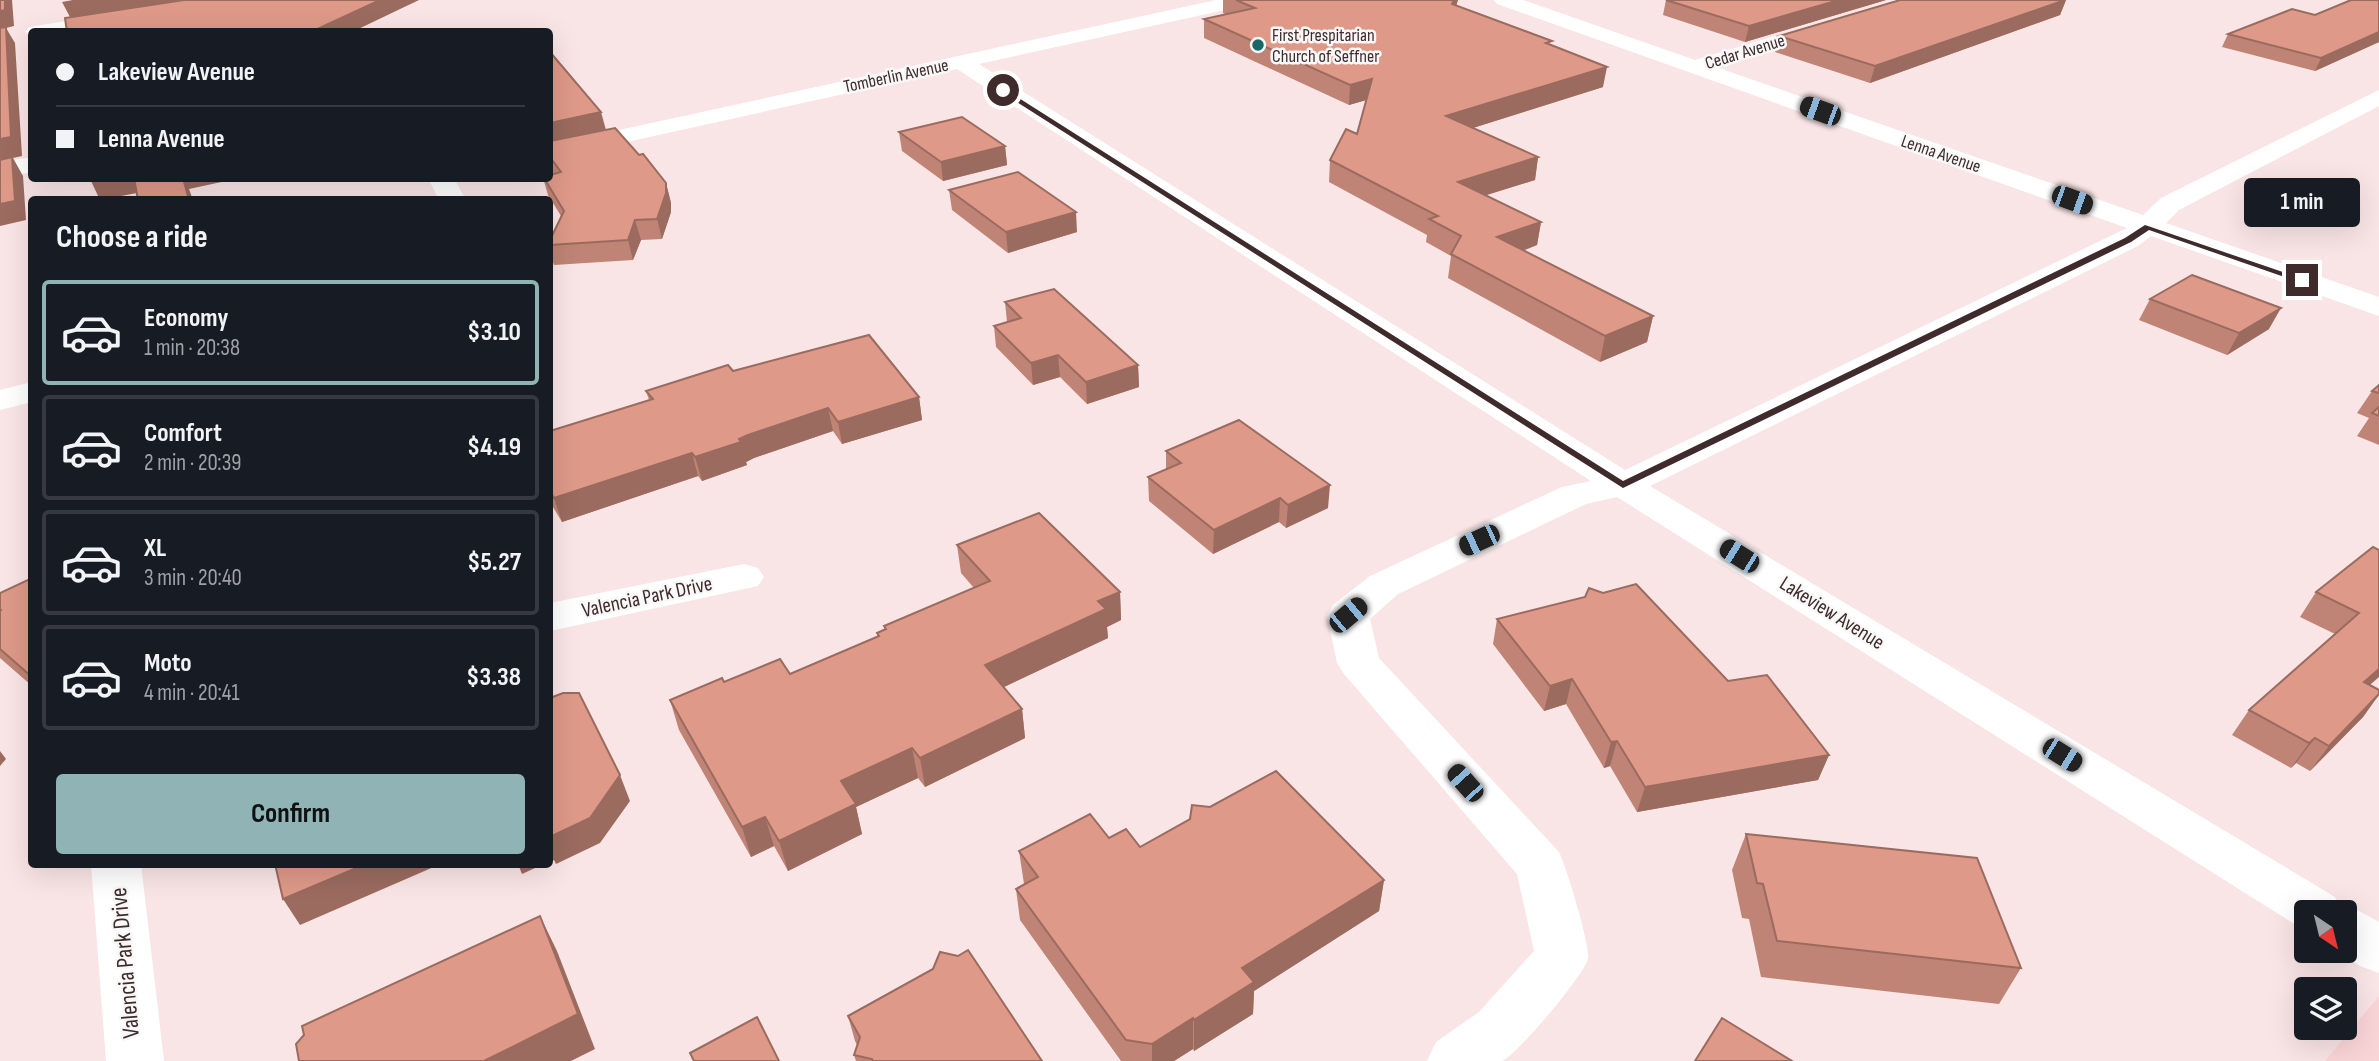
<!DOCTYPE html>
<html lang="en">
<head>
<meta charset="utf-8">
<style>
	:root { --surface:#171b24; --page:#242831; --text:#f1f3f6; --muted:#9ea1a6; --line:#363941; --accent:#90b4b6 }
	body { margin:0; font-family:"Sofia Sans Condensed",sans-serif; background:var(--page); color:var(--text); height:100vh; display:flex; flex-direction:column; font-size:26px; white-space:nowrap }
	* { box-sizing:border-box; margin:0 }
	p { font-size:23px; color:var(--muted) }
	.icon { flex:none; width:38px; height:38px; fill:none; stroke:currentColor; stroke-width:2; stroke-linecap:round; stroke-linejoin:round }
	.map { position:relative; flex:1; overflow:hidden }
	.panel { position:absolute; left:28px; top:196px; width:525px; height:672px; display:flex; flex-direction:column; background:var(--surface); border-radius:7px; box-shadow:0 7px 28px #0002 }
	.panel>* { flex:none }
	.banner { position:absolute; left:28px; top:28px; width:525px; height:154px; border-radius:7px; box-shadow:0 7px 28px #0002; display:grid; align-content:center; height:154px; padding:0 28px; background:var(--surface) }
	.needle { width:46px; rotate:145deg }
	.buttons { position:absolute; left:2294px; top:900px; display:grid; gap:14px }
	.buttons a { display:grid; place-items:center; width:63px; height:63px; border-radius:7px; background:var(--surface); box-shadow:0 7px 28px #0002; font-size:35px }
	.end { position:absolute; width:32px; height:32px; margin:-16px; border:9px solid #3f2b2c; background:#fff; box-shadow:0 0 0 4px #fff }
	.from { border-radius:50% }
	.bubble { position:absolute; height:49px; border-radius:7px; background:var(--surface); box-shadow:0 7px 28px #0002; font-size:23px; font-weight:700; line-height:49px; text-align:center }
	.car { position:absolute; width:21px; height:42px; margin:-21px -10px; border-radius:9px; box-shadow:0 0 5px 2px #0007; background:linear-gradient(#222 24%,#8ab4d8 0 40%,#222 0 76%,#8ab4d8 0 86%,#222 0) }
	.banner b { display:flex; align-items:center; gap:24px; height:66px; font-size:26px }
	.banner b+b { border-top:2px solid var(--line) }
	.banner i { width:18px; height:18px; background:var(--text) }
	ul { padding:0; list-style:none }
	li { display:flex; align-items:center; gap:21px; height:105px; margin:0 14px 10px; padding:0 14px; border:4px solid var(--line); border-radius:7px }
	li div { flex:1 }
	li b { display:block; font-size:26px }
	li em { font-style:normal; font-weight:700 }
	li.active { border-color:var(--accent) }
	li>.icon { width:63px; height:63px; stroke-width:1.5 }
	h2 { padding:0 28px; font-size:32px; line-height:84px }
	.cta { display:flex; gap:14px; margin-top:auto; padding:14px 28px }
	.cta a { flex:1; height:80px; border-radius:7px; background:var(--accent); color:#111; font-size:28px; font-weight:700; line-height:80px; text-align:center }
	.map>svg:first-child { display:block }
	.built { fill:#fad5d7 }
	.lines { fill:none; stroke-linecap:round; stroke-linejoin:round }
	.street { fill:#fff; fill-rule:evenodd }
	.wall { fill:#bf8475 }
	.shaded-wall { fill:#9b6b5f }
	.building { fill:#de9988; stroke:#9b6b5f; stroke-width:2 }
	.route { fill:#3f2b2c }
	.poi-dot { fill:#196767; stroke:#f8f8f8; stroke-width:2.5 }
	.labels { text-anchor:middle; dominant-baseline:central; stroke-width:5; stroke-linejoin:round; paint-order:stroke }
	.far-poi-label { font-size:18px; fill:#3f2b2c; stroke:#f8f8f8; text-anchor:start }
	.far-street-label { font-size:18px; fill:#3f2b2c; stroke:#f8f8f8 }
	.street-label { font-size:21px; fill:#3f2b2c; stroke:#f8f8f8 }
	.near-street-label { font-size:24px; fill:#3f2b2c; stroke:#f8f8f8 }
</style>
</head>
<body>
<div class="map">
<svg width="2379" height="1061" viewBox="0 0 2379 1061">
	<rect width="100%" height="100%" fill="#fae5e6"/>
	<path class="built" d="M 2379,996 L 2379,1061 L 2325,1061 Z"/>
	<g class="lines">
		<g class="street">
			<path d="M 1216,0 L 1253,0 L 1243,6 L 979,64 L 1625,470 L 2127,228 L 1497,4 L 1494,0 L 1523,0 L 1695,60 L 1895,0 L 1926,0 L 1923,4 L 1716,67 L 2143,215 L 2161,198 L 2379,90 L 2379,106 L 2179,210 L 2166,223 L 2379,297 L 2379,316 L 2151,236 L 2138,246 L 1650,486 L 2335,897 L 2341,908 C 2354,906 2368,916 2379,922 L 2379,973 L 2360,966 L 2335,950 L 2345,950 L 2345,912 L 2306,912 L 2306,930 L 2299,927 L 1617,497 L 1586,504 L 1398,594 L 1370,619 L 1379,658 L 1559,852 C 1566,866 1591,947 1588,959 C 1584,975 1517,1055 1502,1061 C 1490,1061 1443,1061 1427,1061 L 1436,1042 L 1479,1012 L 1534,951 L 1517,874 L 1344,674 L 1337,663 L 1327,615 L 1333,605 L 1370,576 L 1562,487 L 1591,481 L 957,69 L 550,159 L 550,145 Z"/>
			<path d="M 117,13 L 124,15 L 127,19 L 124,23 L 76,32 L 32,32 L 32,37 L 25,32 L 28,28 L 35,26 Z"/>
			<path d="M 32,157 L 32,172 L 0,178 L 0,162 Z"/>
			<path d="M 428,178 L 454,178 L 466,200 L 439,200 Z"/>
			<path d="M 32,382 L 32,402 L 0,410 L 0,390 Z"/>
			<path d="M 744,564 L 758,568 L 764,577 L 758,586 L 550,631 L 550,603 Z"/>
			<path d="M 91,864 L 141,864 L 164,1061 L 106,1061 Z"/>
		</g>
	</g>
	<g class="wall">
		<path d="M 1223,0 L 1458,0 L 1456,6 L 1552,45 L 1603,87 L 1473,128 L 1538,157 L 1535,180 L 1485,195 L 1541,222 L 1537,245 L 1523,251 L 1653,316 L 1647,342 L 1600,362 L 1448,278 L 1451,256 L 1426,242 L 1427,235 L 1329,182 L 1330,160 L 1357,134 L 1366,100 L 1349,105 L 1204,38 L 1204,19 L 1225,14 L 1223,13 Z"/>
		<path d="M 1666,0 L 1886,0 L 1745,42 L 1663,15 Z"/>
		<path d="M 2066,0 L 2060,15 L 1870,83 L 1775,52 L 1779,36 Z"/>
		<path d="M 2379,0 L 2379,42 L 2315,71 L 2222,47 L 2228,34 Z"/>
		<path d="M 550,52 L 606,130 L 639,155 L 666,183 L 671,203 L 671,212 L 662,239 L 641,240 L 633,260 L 554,265 L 550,253 L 550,240 L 561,216 L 548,195 L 543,178 L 550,178 L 554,174 L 550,168 Z"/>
		<path d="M 899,132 L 1005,146 L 1007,165 L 943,181 L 902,151 Z"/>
		<path d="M 949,190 L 1077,232 L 1008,253 L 952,210 Z"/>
		<path d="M 2150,299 L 2269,329 L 2227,355 L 2139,320 Z"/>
		<path d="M 1005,302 L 1138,365 L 1139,387 L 1087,404 L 1060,377 L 1033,385 L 996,347 L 994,326 L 1007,322 Z"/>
		<path d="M 733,371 L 919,397 L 922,420 L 842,444 L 833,431 L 754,458 L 746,462 L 747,465 L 702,481 L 698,476 L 562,522 L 553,507 L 550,509 L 550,431 L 649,400 L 646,391 Z"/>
		<path d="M 2379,385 L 2379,445 L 2357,436 L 2369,418 L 2357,413 L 2372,391 Z"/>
		<path d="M 1166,451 L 1328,508 L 1286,528 L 1279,522 L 1213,554 L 1149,501 L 1148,477 L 1166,469 Z"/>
		<path d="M 957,545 L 1120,592 L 1121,620 L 1107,627 L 1108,638 L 1004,687 L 1022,709 L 1025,738 L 925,787 L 918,778 L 856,807 L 862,834 L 788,871 L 774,846 L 751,857 L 679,730 L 670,700 L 724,682 L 790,674 L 878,637 L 877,633 L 885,629 L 884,626 L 974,588 L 961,573 Z"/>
		<path d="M 2373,547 L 2370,686 L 2379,690 L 2379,695 L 2363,717 L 2310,771 L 2296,763 L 2291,768 L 2232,735 L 2249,710 L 2335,634 L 2300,617 L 2316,592 Z"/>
		<path d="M 32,578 L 32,686 L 0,658 L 0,593 Z"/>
		<path d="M 1497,619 L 1728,681 L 1829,755 L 1818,780 L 1637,812 L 1610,766 L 1604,768 L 1566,704 L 1544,711 L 1493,644 Z"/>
		<path d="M 1746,834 L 2021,968 L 1999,1004 L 1761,977 L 1749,919 L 1742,918 L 1732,870 Z"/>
		<path d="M 1109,838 L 1140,847 L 1384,880 L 1379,911 L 1254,991 L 1253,1014 L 1194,1051 L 1193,1049 L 1174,1061 L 1121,1061 L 1020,920 L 1016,889 L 1024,884 L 1019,851 Z"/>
		<path d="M 848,1016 L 1042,1061 L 856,1061 L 854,1055 L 857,1045 L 855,1041 Z"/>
	</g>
	<g class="shaded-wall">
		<path d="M 5,0 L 12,0 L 14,26 L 6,28 L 15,43 L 22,156 L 13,158 L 23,176 L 26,220 L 0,226 L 0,11 Z"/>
		<path d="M 73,0 L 182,0 L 70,17 L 62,2 Z"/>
		<path d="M 380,0 L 419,0 L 352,32 L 311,32 Z"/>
		<path d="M 1454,0 L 1458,0 L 1450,23 L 1452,4 Z"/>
		<path d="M 1839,0 L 1886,0 L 1745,42 L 1749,26 Z"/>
		<path d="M 2066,0 L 2060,15 L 1870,83 L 1875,66 Z"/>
		<path d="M 2379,32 L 2379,42 L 2315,71 L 2321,58 Z"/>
		<path d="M 1607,67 L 1603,87 L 1444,137 L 1446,116 Z"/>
		<path d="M 1372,79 L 1370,99 L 1349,105 L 1350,85 Z"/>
		<path d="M 601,112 L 606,130 L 550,142 L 550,123 Z"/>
		<path d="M 1005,146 L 1007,165 L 943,181 L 941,162 Z"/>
		<path d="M 1538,157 L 1535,180 L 1455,205 L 1458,182 Z"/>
		<path d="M 101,178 L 135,178 L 142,192 L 100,200 L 91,181 Z"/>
		<path d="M 183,178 L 240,178 L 189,189 L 193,200 L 189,200 Z"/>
		<path d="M 666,183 L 671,203 L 671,212 L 662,239 L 657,219 Z"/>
		<path d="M 1076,212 L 1077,232 L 1008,253 L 1006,232 Z"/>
		<path d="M 635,220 L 641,240 L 633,260 L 628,240 Z"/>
		<path d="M 1541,222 L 1537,245 L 1494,261 L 1497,237 Z"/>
		<path d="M 2281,308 L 2269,329 L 2227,355 L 2239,333 Z"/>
		<path d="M 1653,316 L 1647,342 L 1600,362 L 1605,336 Z"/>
		<path d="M 1058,355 L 1060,377 L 1033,385 L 1031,363 Z"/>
		<path d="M 1138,365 L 1139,387 L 1087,404 L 1086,382 Z"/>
		<path d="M 919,397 L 922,420 L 842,444 L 838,422 Z"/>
		<path d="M 828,408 L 833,431 L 754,458 L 746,462 L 747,465 L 702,481 L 695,457 L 748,435 Z"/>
		<path d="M 692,453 L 698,476 L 562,522 L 554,498 Z"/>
		<path d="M 1330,485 L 1328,508 L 1286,528 L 1288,505 Z"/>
		<path d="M 550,496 L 553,507 L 550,509 Z"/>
		<path d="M 1280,498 L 1279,522 L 1213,554 L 1214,530 Z"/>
		<path d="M 1120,592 L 1121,620 L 1107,627 L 1108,638 L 989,694 L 985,665 L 1098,601 Z"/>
		<path d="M 2379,669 L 2379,677 L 2345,707 L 2364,682 Z"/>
		<path d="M 1572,679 L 1566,704 L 1544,711 L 1550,686 Z"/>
		<path d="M 2379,694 L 2363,717 L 2310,771 L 2329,746 Z"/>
		<path d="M 1022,709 L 1025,738 L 925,787 L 920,758 Z"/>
		<path d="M 2315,738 L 2296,763 L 2291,768 L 2309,743 Z"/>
		<path d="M 1617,741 L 1610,766 L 1604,768 L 1611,742 Z"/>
		<path d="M 912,748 L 918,778 L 856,807 L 862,834 L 788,871 L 779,841 L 841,781 Z"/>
		<path d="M 0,751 L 6,759 L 0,766 Z"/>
		<path d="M 1829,755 L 1818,780 L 1637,812 L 1645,787 Z"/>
		<path d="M 620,775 L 630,801 L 600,843 L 556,864 L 554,860 L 550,862 L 550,837 Z"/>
		<path d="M 765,817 L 774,846 L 751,857 L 742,827 Z"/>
		<path d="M 366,864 L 435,864 L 436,866 L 300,925 L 283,899 Z"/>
		<path d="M 518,864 L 544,864 L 522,874 Z"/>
		<path d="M 1384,880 L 1379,911 L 1254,991 L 1253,1014 L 1194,1051 L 1194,1020 L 1242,968 Z"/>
		<path d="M 540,916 L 557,951 L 595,1049 L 571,1061 L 484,1061 Z"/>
		<path d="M 1193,1018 L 1193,1049 L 1174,1061 L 1152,1061 L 1152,1044 Z"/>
	</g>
	<g class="building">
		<path d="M 0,0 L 5,0 L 5,10 L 0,11 Z"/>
		<path d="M 184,0 L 380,0 L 311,32 L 67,32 L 65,18 Z"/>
		<path d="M 1236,0 L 1454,0 L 1452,4 L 1552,41 L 1546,43 L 1607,67 L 1446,116 L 1538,157 L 1458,182 L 1541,222 L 1497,237 L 1653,316 L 1605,336 L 1451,254 L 1461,236 L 1429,219 L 1438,216 L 1330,160 L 1346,129 L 1357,134 L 1372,79 L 1350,85 L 1204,19 L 1255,8 Z"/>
		<path d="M 1666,0 L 1839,0 L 1749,26 Z"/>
		<path d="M 1900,0 L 2065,0 L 1875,66 L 1779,36 Z"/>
		<path d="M 2351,0 L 2379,0 L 2379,32 L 2321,58 L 2228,34 L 2292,9 L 2315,15 Z"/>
		<path d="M 6,27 L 11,137 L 0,139 L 0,28 Z"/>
		<path d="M 550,52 L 601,112 L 550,123 Z"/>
		<path d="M 962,117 L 1005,146 L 941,162 L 899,132 Z"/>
		<path d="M 615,128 L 639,155 L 643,154 L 666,183 L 666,193 L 657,219 L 635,220 L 628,240 L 550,245 L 550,240 L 564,211 L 544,178 L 550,178 L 550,175 L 561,172 L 550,157 L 550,141 Z"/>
		<path d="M 12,157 L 15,201 L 0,204 L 0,160 Z"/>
		<path d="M 1018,172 L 1076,212 L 1006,232 L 949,190 Z"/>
		<path d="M 134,178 L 183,178 L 189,200 L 138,200 Z"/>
		<path d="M 2192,275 L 2281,308 L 2239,333 L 2150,299 Z"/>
		<path d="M 1054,289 L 1138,365 L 1086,382 L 1058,355 L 1031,363 L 994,326 L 1021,318 L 1005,302 Z"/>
		<path d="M 869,335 L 919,397 L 838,422 L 828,408 L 748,435 L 739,439 L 741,442 L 695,457 L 692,453 L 554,498 L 550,491 L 550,431 L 653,399 L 646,391 L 728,365 L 733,371 Z"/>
		<path d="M 2379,385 L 2379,393 L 2372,391 Z"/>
		<path d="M 2379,407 L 2379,416 L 2372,413 Z"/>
		<path d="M 1239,420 L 1330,485 L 1288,505 L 1280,498 L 1214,530 L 1148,477 L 1181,463 L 1166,451 Z"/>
		<path d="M 1039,513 L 1120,592 L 1098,601 L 1106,609 L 985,665 L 1022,709 L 920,758 L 912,748 L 841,781 L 856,804 L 779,841 L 765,817 L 742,827 L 670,700 L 722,678 L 724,682 L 780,659 L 790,674 L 879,636 L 877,633 L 886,629 L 884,626 L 990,581 L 957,545 Z"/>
		<path d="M 2373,547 L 2379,550 L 2379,669 L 2364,682 L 2379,690 L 2379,694 L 2329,746 L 2315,738 L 2309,743 L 2249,710 L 2359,613 L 2316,592 Z"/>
		<path d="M 32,578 L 32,677 L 0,649 L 0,611 L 1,610 L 0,609 L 0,593 Z"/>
		<path d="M 1636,584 L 1728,681 L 1767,675 L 1829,755 L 1645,787 L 1617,741 L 1611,742 L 1572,679 L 1550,686 L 1497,619 L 1585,597 L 1589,588 L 1603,593 Z"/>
		<path d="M 563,693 L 579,693 L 620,775 L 590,818 L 550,837 L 550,698 Z"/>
		<path d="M 1276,771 L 1384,880 L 1242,968 L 1254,982 L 1194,1020 L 1193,1018 L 1152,1044 L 1126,1040 L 1016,889 L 1038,877 L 1019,851 L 1090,814 L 1109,838 L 1126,829 L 1140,847 L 1190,819 L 1192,805 L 1210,807 Z"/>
		<path d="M 1746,834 L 1977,858 L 2021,968 L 1777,941 L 1763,884 L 1757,883 Z"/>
		<path d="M 275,864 L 366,864 L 283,899 Z"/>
		<path d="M 540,916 L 578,1014 L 484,1061 L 299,1061 L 296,1044 L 304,1035 L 302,1026 Z"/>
		<path d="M 968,950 L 1042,1061 L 873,1061 L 872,1059 L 854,1055 L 860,1037 L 848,1016 L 933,969 L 940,952 L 958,956 Z"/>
		<path d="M 757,1017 L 779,1061 L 694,1061 L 690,1053 Z"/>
		<path d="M 1722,1018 L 1792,1061 L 1695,1061 Z"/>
	</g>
	<path class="route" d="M 1003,88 L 1623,481 L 2125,238 L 2145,225 L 2306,280 L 2299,282 L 2149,230 L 2131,242 L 1623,488 L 1001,92 Z"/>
	<circle class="poi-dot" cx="1258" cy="45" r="7"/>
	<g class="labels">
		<g class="far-poi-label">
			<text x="1272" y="35">First Prespitarian<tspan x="1272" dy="21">Church of Seffner</tspan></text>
		</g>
		<g class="far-street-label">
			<text transform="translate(1745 52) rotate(-17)">Cedar Avenue</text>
			<text transform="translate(896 76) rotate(-12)">Tomberlin Avenue</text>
			<text transform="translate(1941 154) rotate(19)">Lenna Avenue</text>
		</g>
		<g class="street-label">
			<text transform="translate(647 597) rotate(-12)">Valencia Park Drive</text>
			<text transform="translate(1832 613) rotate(32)">Lakeview Avenue</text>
		</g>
		<g class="near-street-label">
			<text transform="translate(125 963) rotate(-95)">Valencia Park Drive</text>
		</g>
	</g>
</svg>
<div class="buttons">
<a><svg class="needle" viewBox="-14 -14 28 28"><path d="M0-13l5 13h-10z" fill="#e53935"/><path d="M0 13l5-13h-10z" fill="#9ea1a6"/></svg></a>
<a><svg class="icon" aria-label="layers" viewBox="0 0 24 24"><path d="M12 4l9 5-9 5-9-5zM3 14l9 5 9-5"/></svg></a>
</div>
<i class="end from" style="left:1003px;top:90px"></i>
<i class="end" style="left:2302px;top:280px"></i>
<div class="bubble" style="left:2244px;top:178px;width:116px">1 min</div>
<i class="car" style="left:1820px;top:111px;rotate:290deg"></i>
<i class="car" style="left:2072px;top:200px;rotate:110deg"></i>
<i class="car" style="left:1479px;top:540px;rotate:245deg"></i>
<i class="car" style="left:1739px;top:556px;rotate:302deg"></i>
<i class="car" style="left:1348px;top:615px;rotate:50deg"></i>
<i class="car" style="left:2062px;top:755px;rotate:122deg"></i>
<i class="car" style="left:1465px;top:783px;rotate:318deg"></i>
<div class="banner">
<b><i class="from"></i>Lakeview Avenue</b>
<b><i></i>Lenna Avenue</b>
</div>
<section class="panel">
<h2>Choose a ride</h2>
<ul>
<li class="active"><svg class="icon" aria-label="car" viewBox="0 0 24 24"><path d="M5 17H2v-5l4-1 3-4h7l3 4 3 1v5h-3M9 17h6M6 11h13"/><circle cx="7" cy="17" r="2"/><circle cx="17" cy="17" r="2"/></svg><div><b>Economy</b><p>1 min · 20:38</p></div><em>$3.10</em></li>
<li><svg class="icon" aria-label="car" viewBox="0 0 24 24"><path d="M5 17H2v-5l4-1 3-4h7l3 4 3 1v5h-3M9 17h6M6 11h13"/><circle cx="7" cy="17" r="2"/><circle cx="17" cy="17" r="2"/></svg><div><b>Comfort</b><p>2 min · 20:39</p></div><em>$4.19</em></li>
<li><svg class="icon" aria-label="car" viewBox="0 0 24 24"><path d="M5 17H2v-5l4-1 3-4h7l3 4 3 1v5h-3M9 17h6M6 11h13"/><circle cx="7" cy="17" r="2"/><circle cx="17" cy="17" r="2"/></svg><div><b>XL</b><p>3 min · 20:40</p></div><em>$5.27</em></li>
<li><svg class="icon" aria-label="car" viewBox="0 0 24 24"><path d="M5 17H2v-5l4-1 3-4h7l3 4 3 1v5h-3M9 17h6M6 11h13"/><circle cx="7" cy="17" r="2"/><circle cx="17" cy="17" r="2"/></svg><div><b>Moto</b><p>4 min · 20:41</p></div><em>$3.38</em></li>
</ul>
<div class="cta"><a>Confirm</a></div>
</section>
</div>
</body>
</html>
